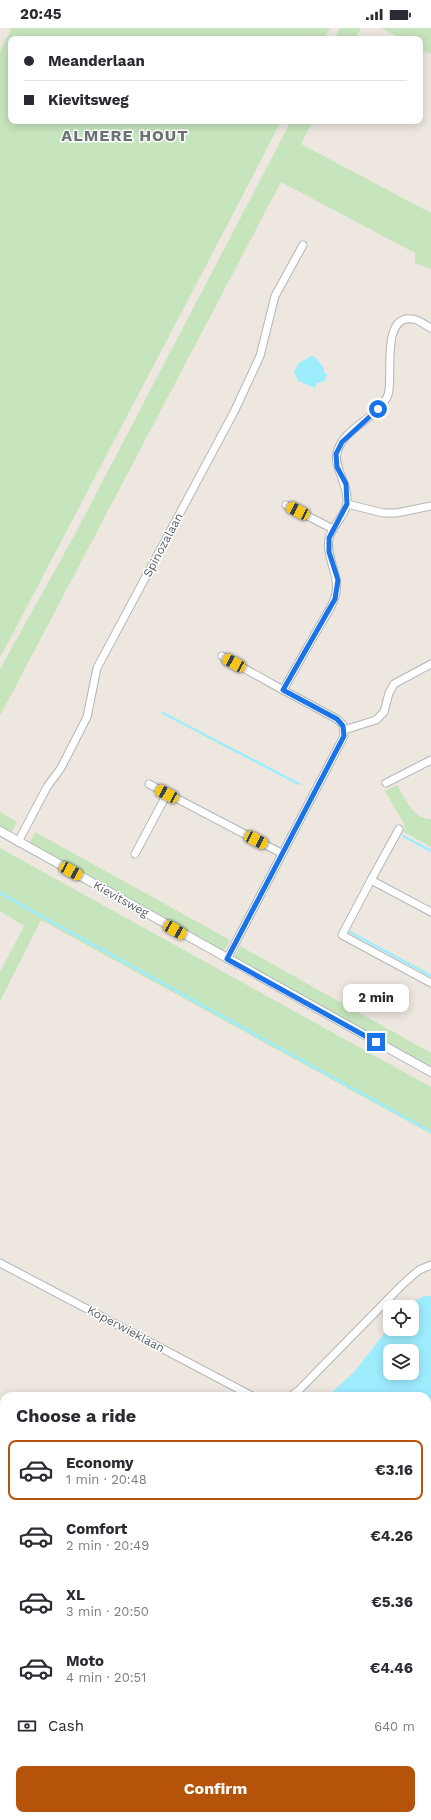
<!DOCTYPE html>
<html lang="en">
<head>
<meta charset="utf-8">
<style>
	:root { --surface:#fff; --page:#f7f7f7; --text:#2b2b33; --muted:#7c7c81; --line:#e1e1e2; --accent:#b45309 }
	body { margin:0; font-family:"Work Sans",sans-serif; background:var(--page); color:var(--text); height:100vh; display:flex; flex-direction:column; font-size:15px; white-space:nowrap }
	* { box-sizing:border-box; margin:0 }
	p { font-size:13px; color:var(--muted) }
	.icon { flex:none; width:22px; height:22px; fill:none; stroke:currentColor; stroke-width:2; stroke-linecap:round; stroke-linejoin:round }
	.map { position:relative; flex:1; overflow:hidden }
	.details { position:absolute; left:0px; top:1364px; width:431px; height:428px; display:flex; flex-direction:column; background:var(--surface); border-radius:12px 12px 0 0; box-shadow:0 2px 10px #0003 }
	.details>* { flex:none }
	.top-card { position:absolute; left:8px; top:8px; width:415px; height:88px; border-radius:8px; box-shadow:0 2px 10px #0003; display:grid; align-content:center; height:88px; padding:0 16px; background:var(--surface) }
	.tools { position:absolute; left:383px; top:1272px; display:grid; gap:8px }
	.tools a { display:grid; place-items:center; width:36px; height:36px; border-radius:8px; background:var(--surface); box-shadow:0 2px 10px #0003; font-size:20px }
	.end { position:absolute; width:18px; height:18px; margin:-9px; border:5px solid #1a73e8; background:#fff; box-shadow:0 0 0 2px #fff }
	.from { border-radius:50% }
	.bubble { position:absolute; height:28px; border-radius:8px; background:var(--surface); box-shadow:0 2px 10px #0003; font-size:13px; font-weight:700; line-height:28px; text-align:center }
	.car { position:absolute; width:12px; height:24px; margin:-12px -6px; border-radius:5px; box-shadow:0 0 3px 1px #0007; background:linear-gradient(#f5c518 24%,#345 0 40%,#f5c518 0 76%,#345 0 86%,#f5c518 0) }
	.top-card b { display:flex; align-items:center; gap:14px; height:38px; font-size:15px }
	.top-card b+b { border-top:1px solid var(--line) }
	.top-card i { width:10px; height:10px; background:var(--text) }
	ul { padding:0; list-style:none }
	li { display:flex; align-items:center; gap:12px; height:60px; margin:0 8px 6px; padding:0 8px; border:2px solid transparent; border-radius:8px }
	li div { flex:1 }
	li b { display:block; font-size:15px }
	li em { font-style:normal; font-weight:700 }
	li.active { border-color:var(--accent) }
	li>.icon { width:36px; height:36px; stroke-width:1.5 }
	h2 { padding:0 16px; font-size:18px; line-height:48px }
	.pay { display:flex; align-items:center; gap:10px; height:44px; padding:0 16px; font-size:15px }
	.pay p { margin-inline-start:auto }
	.cta { display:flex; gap:8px; margin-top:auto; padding:8px 16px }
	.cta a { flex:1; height:46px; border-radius:8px; background:var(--accent); color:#fff; font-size:16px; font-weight:700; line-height:46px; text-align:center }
	.status { display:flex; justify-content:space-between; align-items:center; height:28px; padding:0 20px; background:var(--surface); direction:ltr }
	.status svg { height:11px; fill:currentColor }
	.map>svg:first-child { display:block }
	.green { fill:#c6e5bc }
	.water { fill:#9eedff; fill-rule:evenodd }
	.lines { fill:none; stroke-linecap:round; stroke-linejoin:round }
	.stream { stroke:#9eedff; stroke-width:2.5 }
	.minor-casing { stroke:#b1b6b9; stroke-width:9 }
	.tertiary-casing { stroke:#b1b6b9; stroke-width:10 }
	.minor { stroke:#fff; stroke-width:7 }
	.tertiary { stroke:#fff; stroke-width:8 }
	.route { stroke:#1a73e8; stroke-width:5 }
	.labels { text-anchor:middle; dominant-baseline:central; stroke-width:3; stroke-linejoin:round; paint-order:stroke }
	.street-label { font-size:12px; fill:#595f62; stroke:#fff }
	.district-label { font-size:16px; font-weight:bold; letter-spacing:1px; fill:#6a7274; stroke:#fff }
</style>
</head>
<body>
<div class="status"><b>20:45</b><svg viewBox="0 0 49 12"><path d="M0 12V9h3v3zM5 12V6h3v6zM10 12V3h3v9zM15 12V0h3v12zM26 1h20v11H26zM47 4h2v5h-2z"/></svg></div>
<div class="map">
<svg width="431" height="1792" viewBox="0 0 431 1792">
	<rect width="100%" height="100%" fill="#ede7e0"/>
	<g class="green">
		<path d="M 8,0 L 330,0 L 324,11 L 11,11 L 11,93 L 281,93 L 231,190 L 0,630 L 0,23 L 11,2 Z"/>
		<path d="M 340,0 L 361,0 L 355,11 L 334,11 Z"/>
		<path d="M 381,0 L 431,0 L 431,26 L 420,20 L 420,11 L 402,11 Z"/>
		<path d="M 291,93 L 313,93 L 301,116 L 431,185 L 431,241 L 415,235 L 415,225 L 281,154 L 0,688 L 0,641 L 74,508 Z"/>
		<path d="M 397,757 C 406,771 413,791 431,791 L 431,819 L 402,803 L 405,798 L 385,763 Z"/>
		<path d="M 0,784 L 17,794 L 11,805 L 0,798 Z"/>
		<path d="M 35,804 L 230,912 L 223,924 L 29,815 Z"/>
		<path d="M 0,820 L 431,1059 L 431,1106 L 41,892 L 0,973 L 0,944 L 24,898 L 0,883 Z"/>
		<path d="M 240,918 L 431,1025 L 431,1038 L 234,930 Z"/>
		<path d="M 431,1375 L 431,1432 L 427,1444 L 427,1391 Z"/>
		<path d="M 427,1445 L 430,1446 L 431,1464 L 431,1740 L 427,1750 Z"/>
		<path d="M 427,1775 L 431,1778 L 431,1792 L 117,1792 L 119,1788 L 427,1788 Z"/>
	</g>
	<g class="water">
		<path d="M 311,328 L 314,328 L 324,340 L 324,345 L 327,346 L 325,353 L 317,355 L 315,360 L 298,353 L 294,344 L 299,335 Z"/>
		<path d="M 424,1268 L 431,1268 L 431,1375 L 427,1391 L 427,1368 L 328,1368 L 355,1343 L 390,1298 L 390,1301 L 412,1301 L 412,1279 L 405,1279 ZM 390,1323 L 412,1323 L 412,1345 L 390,1345 Z"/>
	</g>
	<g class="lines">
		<g class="stream">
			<path d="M 163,685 L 299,756"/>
			<path d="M 403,808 L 431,823"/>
			<path d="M 0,865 L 431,1104"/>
			<path d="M 350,904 L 431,948"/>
		</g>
		<g class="minor-casing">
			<g id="minor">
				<path d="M 347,476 L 383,485 L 397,485 L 431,478"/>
				<path d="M 286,477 L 333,501"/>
				<path d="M 222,628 L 283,662"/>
				<path d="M 344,702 L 376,692 L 384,684 L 389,665 L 394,656 L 431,636"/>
				<path d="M 386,755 L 431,732"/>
				<path d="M 149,756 L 281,825"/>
				<path d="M 399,801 L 371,852 L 431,884"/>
				<path d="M 18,814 L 47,759 L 61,740 L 87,689 L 97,640 L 234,384 L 260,328 L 275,268 L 303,217"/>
				<path d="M 135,826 L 167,766"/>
				<path d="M 371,852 L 342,907 L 431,955"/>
				<path d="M 227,931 L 344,708 L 343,697 L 337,691 L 283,662 C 295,642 306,621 318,601 C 323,592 330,582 334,572 C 343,550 325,531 329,510 C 332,498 346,487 347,475 C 349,456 333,439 337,425 C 343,399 378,391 388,367 C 394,351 380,287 412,291 C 418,291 425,297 431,300"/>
				<path d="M 0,1235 L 252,1368"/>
				<path d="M 291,1368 L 299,1362 L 402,1257 L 419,1242 L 431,1237"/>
				<path d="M 0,1632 L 2,1607"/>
				<path d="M 427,1762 L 431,1752"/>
				<path d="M 427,1771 L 431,1773"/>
				<path d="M 72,1792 L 74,1788"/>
			</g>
		</g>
		<g class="tertiary-casing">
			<path id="tertiary" d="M 0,803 L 431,1044"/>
		</g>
		<use href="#minor" class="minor"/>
		<use href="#tertiary" class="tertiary"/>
	</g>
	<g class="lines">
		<path class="route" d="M 376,1014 L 227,931 L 344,708 L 343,698 L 337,691 L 283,662 L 335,571 L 338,552 L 329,524 L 329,510 L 347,476 L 346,456 L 337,439 L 336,426 L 342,414 L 378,381"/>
	</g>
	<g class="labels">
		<g class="street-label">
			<text transform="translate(163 517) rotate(-62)">Spinozalaan</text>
			<text transform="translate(121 871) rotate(29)">Kievitsweg</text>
			<text transform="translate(126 1301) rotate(28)">Koperwieklaan</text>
		</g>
		<g class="district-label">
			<text x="125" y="107">ALMERE HOUT</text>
		</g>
	</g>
</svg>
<div class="tools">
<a><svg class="icon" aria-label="locate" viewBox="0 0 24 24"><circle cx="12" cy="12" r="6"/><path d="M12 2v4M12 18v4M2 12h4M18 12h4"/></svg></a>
<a><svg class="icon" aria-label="layers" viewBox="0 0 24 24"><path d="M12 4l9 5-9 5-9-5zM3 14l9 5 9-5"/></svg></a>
</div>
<i class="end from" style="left:378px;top:381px"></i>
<i class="end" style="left:376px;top:1014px"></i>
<div class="bubble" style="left:343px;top:956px;width:66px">2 min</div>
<i class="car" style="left:298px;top:483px;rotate:297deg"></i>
<i class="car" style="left:234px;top:635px;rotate:299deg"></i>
<i class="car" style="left:167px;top:766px;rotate:298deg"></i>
<i class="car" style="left:256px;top:812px;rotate:117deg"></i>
<i class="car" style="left:71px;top:843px;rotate:119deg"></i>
<i class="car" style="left:175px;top:902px;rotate:120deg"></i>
<div class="top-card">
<b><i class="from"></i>Meanderlaan</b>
<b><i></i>Kievitsweg</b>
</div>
<section class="details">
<h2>Choose a ride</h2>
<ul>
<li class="active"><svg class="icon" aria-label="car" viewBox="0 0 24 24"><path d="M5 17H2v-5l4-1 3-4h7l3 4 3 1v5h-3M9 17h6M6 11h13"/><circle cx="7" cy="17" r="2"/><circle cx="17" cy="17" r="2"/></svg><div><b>Economy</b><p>1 min · 20:48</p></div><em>€3.16</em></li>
<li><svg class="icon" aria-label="car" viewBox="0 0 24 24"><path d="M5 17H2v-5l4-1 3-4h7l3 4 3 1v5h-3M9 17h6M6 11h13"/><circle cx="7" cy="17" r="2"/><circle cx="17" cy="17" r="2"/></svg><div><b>Comfort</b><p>2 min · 20:49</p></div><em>€4.26</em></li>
<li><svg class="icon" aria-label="car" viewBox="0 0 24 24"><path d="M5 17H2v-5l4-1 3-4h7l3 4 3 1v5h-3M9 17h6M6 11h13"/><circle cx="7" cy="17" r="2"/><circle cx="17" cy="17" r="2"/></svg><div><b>XL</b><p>3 min · 20:50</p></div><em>€5.36</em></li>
<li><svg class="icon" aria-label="car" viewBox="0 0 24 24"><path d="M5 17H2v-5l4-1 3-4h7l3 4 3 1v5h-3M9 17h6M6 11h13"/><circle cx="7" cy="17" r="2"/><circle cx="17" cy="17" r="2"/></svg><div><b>Moto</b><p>4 min · 20:51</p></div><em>€4.46</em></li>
</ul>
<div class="pay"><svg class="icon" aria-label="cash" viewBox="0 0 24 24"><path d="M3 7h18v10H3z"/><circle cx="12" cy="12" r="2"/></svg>Cash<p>640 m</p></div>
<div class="cta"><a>Confirm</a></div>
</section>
</div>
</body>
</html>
